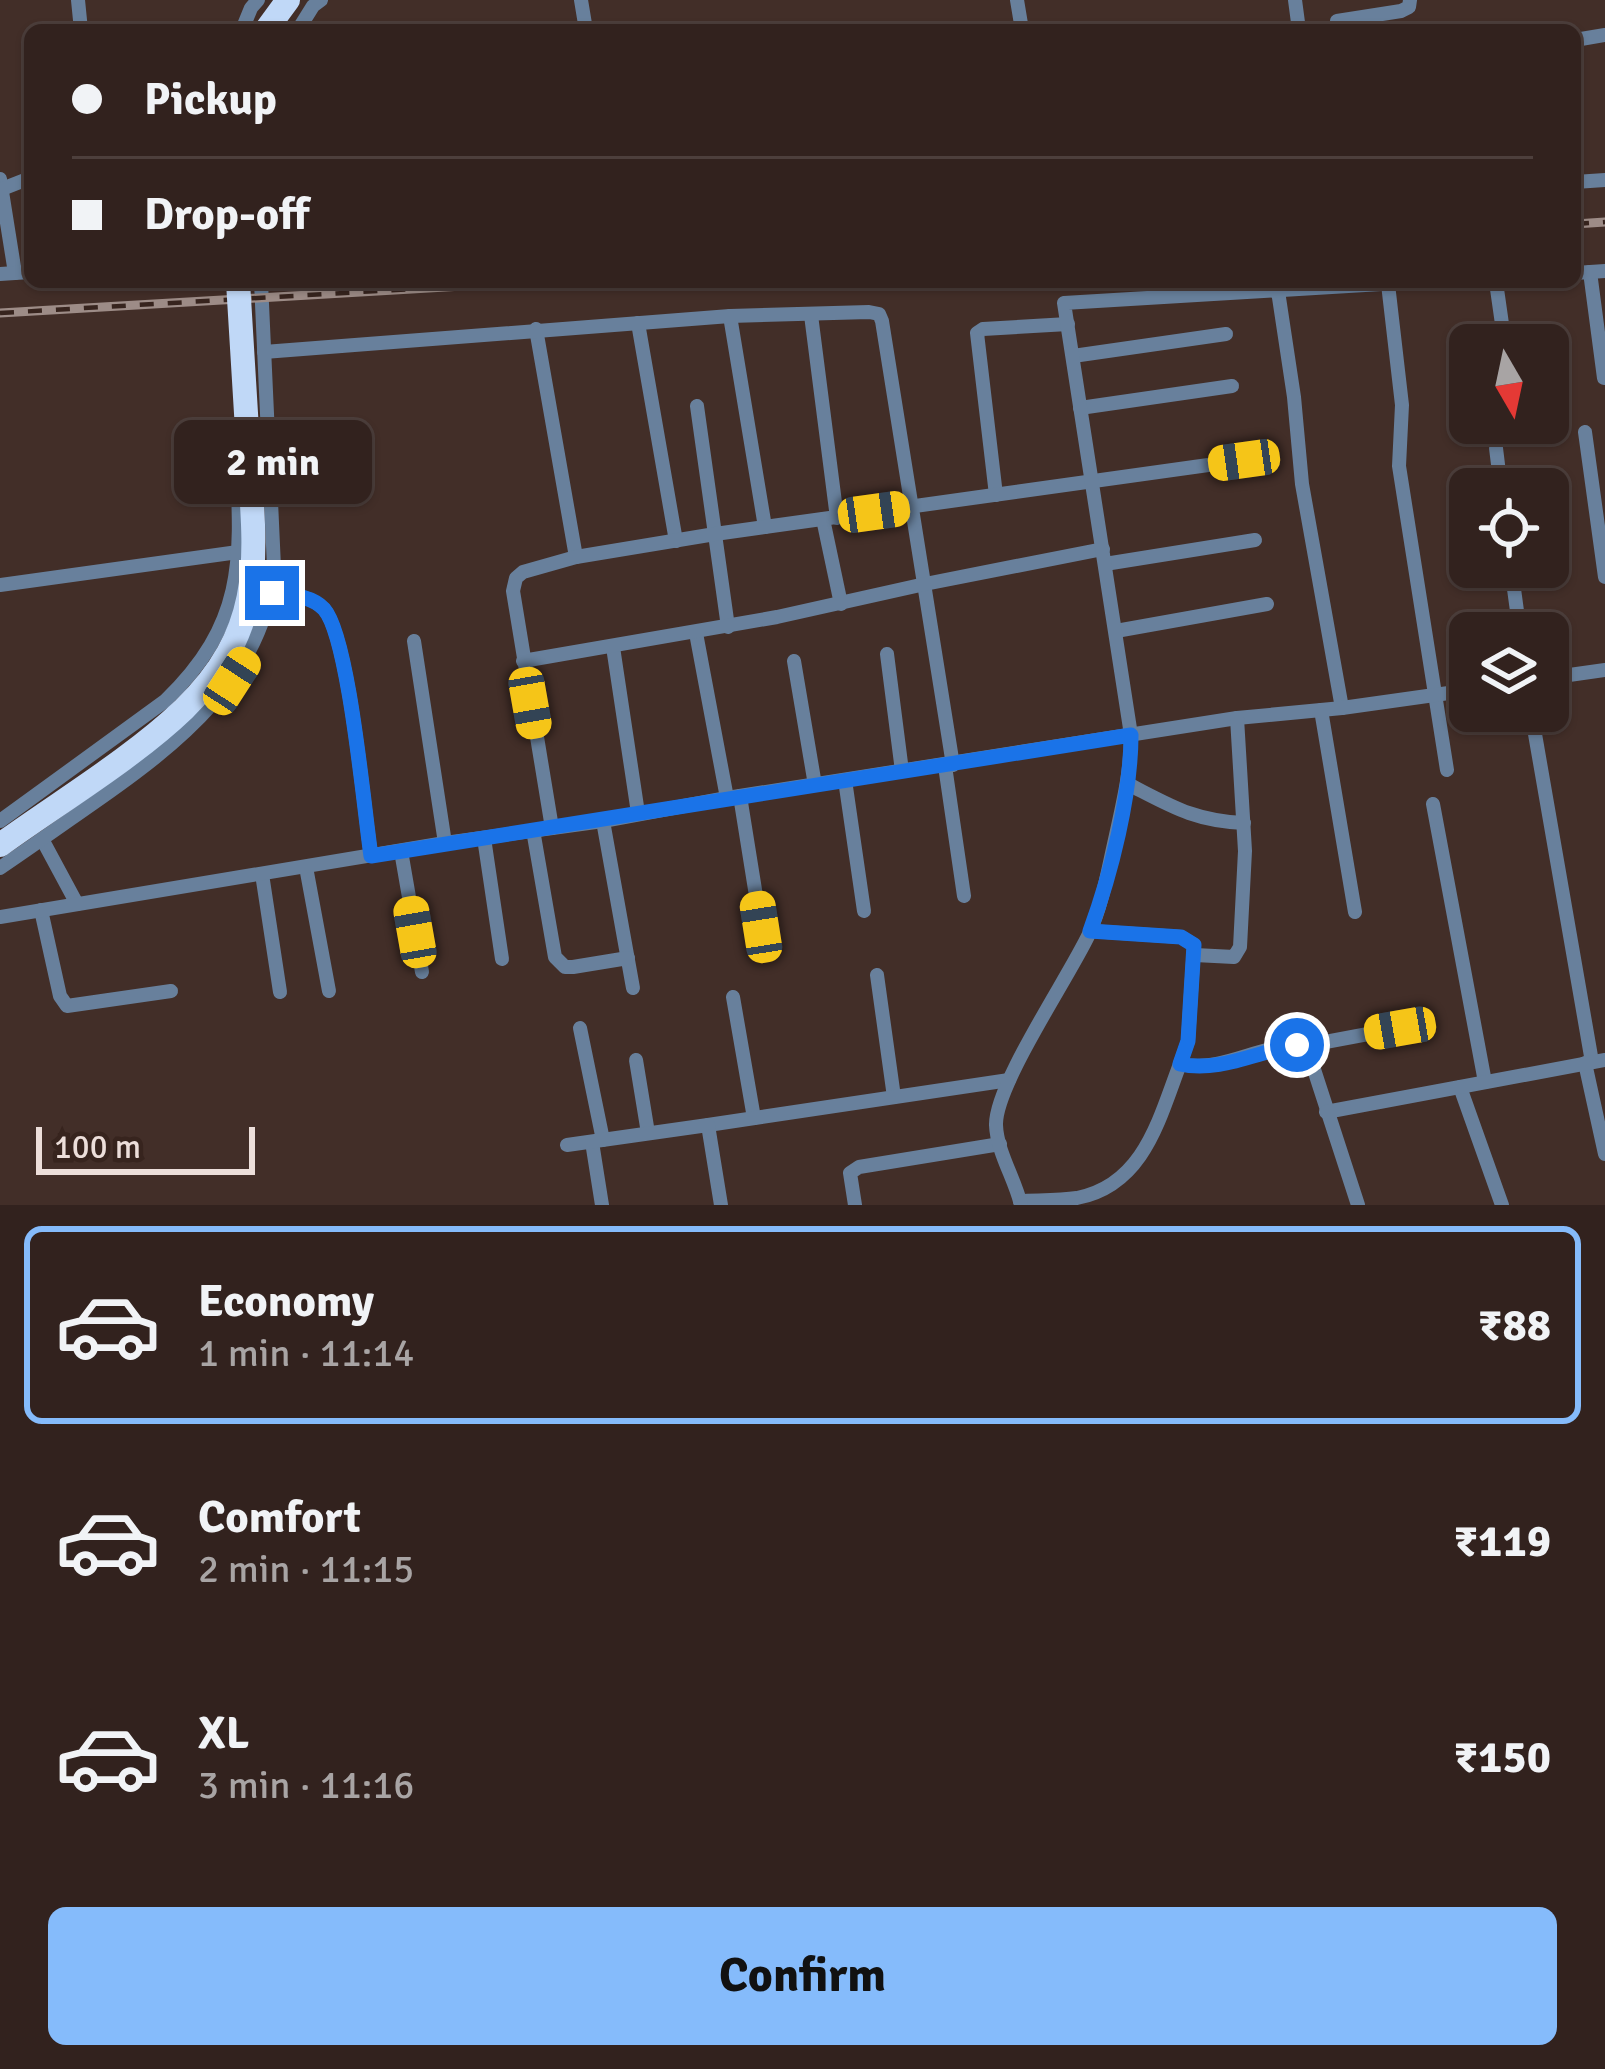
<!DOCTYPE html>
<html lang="en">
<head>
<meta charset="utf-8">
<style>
	:root { --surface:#32221e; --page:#3d2f2b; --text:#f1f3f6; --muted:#a8a4a4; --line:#4d3f3c; --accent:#85bbfb }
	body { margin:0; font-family:Signika,sans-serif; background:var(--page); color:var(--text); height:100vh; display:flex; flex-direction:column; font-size:45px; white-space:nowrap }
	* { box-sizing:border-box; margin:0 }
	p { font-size:39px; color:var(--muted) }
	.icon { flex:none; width:66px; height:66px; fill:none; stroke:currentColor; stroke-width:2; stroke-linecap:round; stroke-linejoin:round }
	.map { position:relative; height:1205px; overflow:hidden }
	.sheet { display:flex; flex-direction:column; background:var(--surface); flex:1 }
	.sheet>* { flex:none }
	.banner { position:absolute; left:24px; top:24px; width:1557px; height:264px; border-radius:18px; box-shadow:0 3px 9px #0004,0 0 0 3px var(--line); display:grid; align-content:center; height:264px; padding:0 48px; background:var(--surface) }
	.needle { width:78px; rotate:171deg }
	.buttons { position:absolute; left:1449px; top:324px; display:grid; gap:24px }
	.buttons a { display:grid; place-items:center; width:120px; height:120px; border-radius:18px; background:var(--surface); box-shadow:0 3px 9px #0004,0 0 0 3px var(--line); font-size:60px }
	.scale { position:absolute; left:36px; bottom:30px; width:219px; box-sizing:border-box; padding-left:12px; border:6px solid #ecdeda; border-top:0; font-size:33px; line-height:42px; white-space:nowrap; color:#ecdeda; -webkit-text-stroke:9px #37241e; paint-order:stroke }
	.end { position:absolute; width:54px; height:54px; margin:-27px; border:15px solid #1a73e8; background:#fff; box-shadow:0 0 0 6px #fff }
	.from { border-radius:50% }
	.bubble { position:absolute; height:84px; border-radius:18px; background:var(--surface); box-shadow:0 3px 9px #0004,0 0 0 3px var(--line); font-size:39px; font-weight:700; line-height:84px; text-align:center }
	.car { position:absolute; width:36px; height:72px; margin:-36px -18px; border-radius:15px; box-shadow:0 0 9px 3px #0007; background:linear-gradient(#f5c518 24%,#345 0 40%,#f5c518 0 76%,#345 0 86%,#f5c518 0) }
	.banner b { display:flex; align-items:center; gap:42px; height:114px; font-size:45px }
	.banner b+b { border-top:3px solid var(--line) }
	.banner i { width:30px; height:30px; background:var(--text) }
	ul { padding:21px 0 0; list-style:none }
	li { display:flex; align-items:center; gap:36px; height:198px; margin:0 24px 18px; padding:0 24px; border:6px solid transparent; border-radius:18px }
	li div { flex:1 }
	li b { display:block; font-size:45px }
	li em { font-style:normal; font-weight:700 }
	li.active { border-color:var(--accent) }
	li>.icon { width:108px; height:108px; stroke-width:1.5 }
	.button { display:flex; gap:24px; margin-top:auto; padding:24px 48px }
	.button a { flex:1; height:138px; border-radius:18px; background:var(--accent); color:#111; font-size:48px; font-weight:700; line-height:138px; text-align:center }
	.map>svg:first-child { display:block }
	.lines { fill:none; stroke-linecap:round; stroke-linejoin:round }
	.minor { stroke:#68809c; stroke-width:14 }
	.trunk { stroke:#c0d8f7; stroke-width:24 }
	.rail-casing { stroke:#9d8c87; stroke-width:9 }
	.rail { stroke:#37241e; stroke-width:4.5; stroke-dasharray:14; stroke-linecap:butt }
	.trunk-bridge { stroke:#c0d8f7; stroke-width:24 }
	.route { stroke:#1a73e8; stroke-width:15 }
</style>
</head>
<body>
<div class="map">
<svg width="1605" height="1205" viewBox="0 0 1605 1205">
	<rect width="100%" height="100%" fill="#422e28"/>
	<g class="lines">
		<g class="minor">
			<path d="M 78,0 L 81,30"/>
			<path d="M 581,0 L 586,30"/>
			<path d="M 1017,0 L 1022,30"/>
			<path d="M 1295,0 L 1299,30"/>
			<path d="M 1337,21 L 1401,11 L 1409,7 L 1410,0"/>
			<path d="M 242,30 L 251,8 L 258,0"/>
			<path d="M 298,30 L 313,6 L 321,0"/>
			<path d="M 1575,40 L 1605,35"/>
			<path d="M 0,179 L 15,273"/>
			<path d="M 1575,182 L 1605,180"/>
			<path d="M 2,189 L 30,178"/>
			<path d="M 1590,272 L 1604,378"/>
			<path d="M 1575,273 L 1605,271"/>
			<path d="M 0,274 L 30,272"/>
			<path d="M 1496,282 L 1505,345"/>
			<path d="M 1388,284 L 1402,405 L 1399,466 L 1447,770"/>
			<path d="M 1278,291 L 1294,397 L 1302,484 L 1342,708"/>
			<path d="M 811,315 L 837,518"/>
			<path d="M 730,316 L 765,527"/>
			<path d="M 638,323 L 676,541"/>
			<path d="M 536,329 L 576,557"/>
			<path d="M 264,352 L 730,316 L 869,312 L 879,314 L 882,321 L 953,765"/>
			<path d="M 1073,356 L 1226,334"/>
			<path d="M 697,406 L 728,627"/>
			<path d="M 1080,408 L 1232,386"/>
			<path d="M 1585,432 L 1605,577"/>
			<path d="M 1496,448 L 1501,489"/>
			<path d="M 996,495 L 977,333 L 983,329 L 1068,324"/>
			<path d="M 823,519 L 841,604"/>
			<path d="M 1105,564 L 1255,540"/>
			<path d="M 1511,567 L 1520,633"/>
			<path d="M 0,585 L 238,552"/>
			<path d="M 272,593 C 289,595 311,595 324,609 C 349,637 364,810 371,856"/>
			<path d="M 1116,631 L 1267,604"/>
			<path d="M 696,633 L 727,798"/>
			<path d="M 414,641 L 445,843"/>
			<path d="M 613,647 L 638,813"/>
			<path d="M 887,654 L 902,771"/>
			<path d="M 523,661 L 777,617 L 925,584 L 1103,549"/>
			<path d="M 794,661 L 815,785"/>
			<path d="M 1548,678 L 1605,670"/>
			<path d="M 1321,710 L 1355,912"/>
			<path d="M 1531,711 L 1592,1062"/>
			<path d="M 945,766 L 964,896"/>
			<path d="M 845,780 L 864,911"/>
			<path d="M 1128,784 C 1171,806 1194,821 1244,823"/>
			<path d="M 740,796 L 761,927"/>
			<path d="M 1433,804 L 1485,1082"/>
			<path d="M 0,821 L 165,701 C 249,620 241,555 236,446"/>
			<path d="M 603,821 L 633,988"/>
			<path d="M 552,828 L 513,591 L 516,578 L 523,572 L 576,557 L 715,534 L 1244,460"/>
			<path d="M 533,830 L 555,957 L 565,967 L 573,967 L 628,958"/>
			<path d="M 484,838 L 502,959"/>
			<path d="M 42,839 L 77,904"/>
			<path d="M 401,851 L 422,972"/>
			<path d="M 306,867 L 329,991"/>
			<path d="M 0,868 C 31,847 62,825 92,804 C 177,745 265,677 274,567 L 261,282"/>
			<path d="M 262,874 L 280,992"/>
			<path d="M 41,910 L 60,996 L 67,1006 L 171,991"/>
			<path d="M 0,917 L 445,843 L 603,821 L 727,798 L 1237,718 L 1342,708 L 1470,690"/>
			<path d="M 1090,931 L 1181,937 L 1194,945 L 1188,1041 L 1180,1064 C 1223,1074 1262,1042 1304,1046 L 1308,1051 L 1358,1205"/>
			<path d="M 1195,955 L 1234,957 L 1240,947 L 1245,851 L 1237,718"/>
			<path d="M 877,975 L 894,1097"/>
			<path d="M 733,997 L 754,1118"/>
			<path d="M 580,1028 L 603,1140"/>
			<path d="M 1304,1046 L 1400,1028"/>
			<path d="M 636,1060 L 648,1133"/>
			<path d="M 1585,1063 L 1605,1154"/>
			<path d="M 1460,1087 L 1502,1205"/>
			<path d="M 1326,1112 L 1605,1060"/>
			<path d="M 708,1125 L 1009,1080"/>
			<path d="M 592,1142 L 602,1205"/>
			<path d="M 567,1145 L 708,1125 L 721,1205"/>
			<path d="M 1020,1201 C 1038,1200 1058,1201 1077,1198 C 1144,1185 1159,1119 1180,1064"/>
			<path d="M 855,1205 L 850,1173 L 859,1167 L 1000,1144"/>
			<path d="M 1021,1205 C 1015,1179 997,1152 996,1125 C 995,1085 1069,977 1089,934 C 1102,905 1107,875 1114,844 C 1122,807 1131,773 1131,735 L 1064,303 L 1415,282"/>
		</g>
		<path class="trunk" d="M 266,30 L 288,0"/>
		<g class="rail-casing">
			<g id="rail">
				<path d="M 1575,224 L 1605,222"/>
				<path d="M 0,313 L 532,282"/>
			</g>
		</g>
		<use href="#rail" class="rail"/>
		<path class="trunk-bridge" d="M 0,845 C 58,803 133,758 184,709 C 269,626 255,553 248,446 C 245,391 241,337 238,282"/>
	</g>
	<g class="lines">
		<path class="route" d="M 272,593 C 289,595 311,595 324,609 C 349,637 364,810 371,856 L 1131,735 C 1131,795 1111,874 1090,931 L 1181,937 L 1194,945 L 1188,1041 L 1180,1064 C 1219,1073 1259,1051 1297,1045"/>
	</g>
</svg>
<div class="buttons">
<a><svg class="needle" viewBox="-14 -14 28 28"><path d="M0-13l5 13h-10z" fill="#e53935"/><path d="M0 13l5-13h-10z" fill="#a8a4a4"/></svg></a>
<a><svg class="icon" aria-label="locate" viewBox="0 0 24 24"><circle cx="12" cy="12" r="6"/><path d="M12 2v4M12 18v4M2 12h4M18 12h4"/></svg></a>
<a><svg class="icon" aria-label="layers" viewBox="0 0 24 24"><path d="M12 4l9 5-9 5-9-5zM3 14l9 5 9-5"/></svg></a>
</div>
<div class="scale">100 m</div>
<i class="end from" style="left:1297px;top:1045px"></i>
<i class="end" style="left:272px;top:593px"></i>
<div class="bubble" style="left:174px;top:420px;width:198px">2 min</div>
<i class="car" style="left:1244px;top:460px;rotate:262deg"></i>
<i class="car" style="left:874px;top:512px;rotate:82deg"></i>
<i class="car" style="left:232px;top:681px;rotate:33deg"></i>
<i class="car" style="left:530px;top:703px;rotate:170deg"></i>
<i class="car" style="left:761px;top:927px;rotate:351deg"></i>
<i class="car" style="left:415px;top:932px;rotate:350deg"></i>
<i class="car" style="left:1400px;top:1028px;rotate:260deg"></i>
<div class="banner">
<b><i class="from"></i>Pickup</b>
<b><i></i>Drop-off</b>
</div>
</div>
<section class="sheet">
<ul>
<li class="active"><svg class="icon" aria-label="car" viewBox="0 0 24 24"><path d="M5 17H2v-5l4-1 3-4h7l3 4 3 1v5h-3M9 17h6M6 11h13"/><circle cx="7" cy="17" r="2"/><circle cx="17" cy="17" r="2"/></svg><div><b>Economy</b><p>1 min · 11:14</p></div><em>₹88</em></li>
<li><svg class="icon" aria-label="car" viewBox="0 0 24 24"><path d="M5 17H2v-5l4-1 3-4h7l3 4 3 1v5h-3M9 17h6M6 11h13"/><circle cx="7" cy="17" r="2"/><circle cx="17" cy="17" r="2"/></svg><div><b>Comfort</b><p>2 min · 11:15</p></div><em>₹119</em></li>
<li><svg class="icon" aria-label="car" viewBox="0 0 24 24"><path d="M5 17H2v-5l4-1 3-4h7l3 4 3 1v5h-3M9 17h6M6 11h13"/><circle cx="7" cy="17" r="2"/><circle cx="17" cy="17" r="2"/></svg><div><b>XL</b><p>3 min · 11:16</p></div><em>₹150</em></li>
</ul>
<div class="button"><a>Confirm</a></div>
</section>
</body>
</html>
